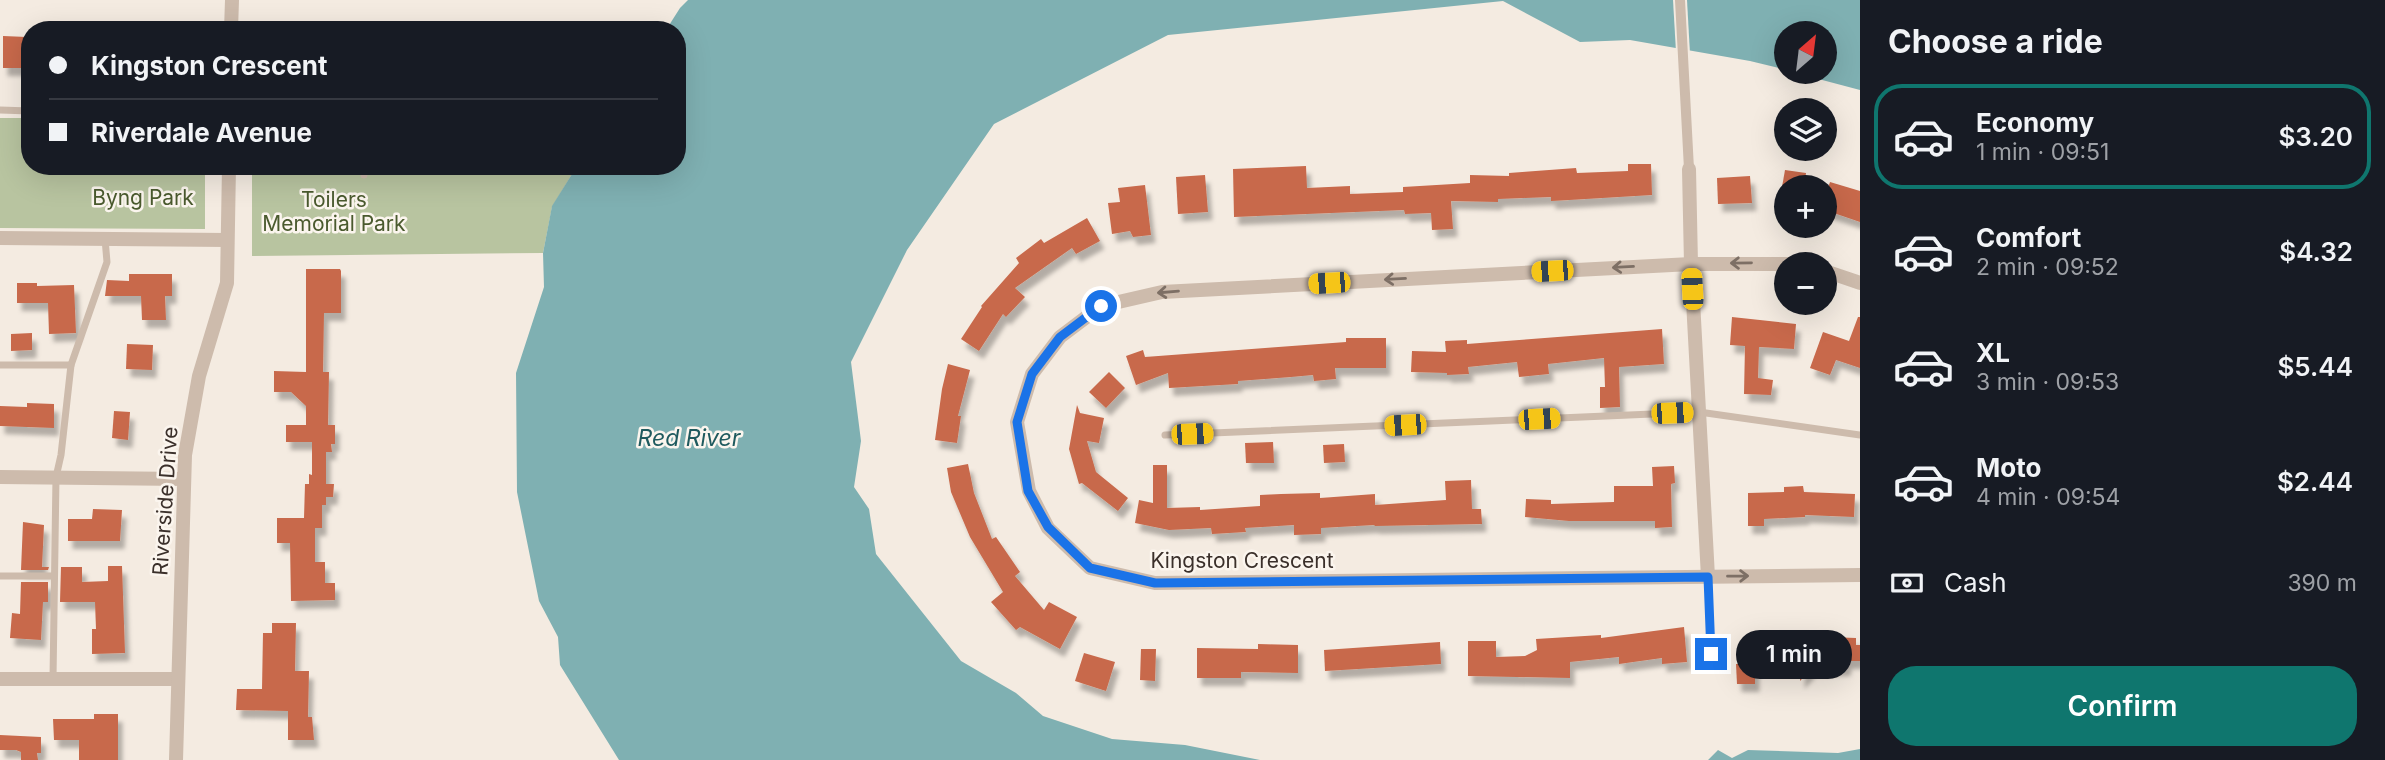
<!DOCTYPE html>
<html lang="en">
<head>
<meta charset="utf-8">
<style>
	:root { --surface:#171b24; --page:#242831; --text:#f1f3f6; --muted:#9ea1a6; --line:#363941; --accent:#0f766e }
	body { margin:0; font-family:Inter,sans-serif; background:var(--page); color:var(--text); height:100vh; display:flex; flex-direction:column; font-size:26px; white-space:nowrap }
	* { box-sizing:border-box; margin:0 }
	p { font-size:23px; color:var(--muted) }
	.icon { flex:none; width:38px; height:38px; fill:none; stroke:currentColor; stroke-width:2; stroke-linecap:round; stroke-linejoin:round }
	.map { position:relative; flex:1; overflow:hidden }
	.drawer { display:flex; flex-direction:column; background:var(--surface); width:525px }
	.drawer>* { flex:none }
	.top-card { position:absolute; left:21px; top:21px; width:665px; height:154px; border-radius:28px; box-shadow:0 7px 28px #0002; display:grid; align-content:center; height:154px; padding:0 28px; background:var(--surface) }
	.needle { width:46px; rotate:28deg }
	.buttons { position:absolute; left:1774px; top:21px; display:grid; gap:14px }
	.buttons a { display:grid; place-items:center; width:63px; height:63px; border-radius:50%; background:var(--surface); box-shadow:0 7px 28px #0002; font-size:35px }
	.end { position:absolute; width:32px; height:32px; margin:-16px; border:9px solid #1a73e8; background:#fff; box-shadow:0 0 0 4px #fff }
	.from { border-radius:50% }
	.bubble { position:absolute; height:49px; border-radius:24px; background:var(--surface); box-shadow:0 7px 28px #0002; font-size:23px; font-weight:600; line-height:49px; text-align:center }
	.car { position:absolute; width:21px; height:42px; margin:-21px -10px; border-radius:9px; box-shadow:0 0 5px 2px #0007; background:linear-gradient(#f5c518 24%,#345 0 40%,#f5c518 0 76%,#345 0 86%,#f5c518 0) }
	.top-card b { display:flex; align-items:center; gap:24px; height:66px; font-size:26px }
	.top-card b+b { border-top:2px solid var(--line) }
	.top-card i { width:18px; height:18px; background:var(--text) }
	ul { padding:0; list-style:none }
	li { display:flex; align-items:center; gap:21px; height:105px; margin:0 14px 10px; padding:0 14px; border:4px solid transparent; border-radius:28px }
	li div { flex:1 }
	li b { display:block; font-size:26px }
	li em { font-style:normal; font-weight:600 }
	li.current { border-color:var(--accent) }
	li>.icon { width:63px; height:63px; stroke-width:1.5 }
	h2 { padding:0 28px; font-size:32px; line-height:84px }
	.pay { display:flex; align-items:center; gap:18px; height:77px; padding:0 28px; font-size:26px }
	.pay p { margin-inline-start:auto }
	.action { display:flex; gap:14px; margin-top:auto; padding:14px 28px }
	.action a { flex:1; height:80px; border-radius:28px; background:var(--accent); color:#fff; font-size:28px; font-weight:600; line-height:80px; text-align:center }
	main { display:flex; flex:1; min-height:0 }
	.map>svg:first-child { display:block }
	.green { fill:#b8c4a0 }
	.water { fill:#7fb0b2 }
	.pier { fill:#f4ebe1 }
	.building { fill:#c8694b; filter:url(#shadow) }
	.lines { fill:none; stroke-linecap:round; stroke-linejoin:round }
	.service { stroke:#cdbbac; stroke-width:7 }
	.pedestrian { stroke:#cdbbac; stroke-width:10 }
	.minor { stroke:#cdbbac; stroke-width:14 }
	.oneway { stroke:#7d6f65 }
	.route { stroke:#1a73e8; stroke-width:9 }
	.labels { text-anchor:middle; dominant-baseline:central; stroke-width:5; stroke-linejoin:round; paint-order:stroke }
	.park-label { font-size:21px; fill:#4a5a2e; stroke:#fbf5ee }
	.street-label { font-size:21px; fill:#3b302b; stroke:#fbf5ee }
	.water-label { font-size:23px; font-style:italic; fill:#1f5a5e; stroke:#fbf5ee }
</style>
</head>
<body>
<main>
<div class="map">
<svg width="1860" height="760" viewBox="0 0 1860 760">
	<defs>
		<filter id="shadow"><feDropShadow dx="4.5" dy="8" stdDeviation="2" flood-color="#0004"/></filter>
	</defs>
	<rect width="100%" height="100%" fill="#f4ebe1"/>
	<g class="green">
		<path d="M 0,118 L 30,118 L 30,166 L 205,166 L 205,229 L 0,228 Z"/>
		<path d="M 252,166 L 577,166 L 552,207 L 543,253 L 252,256 Z"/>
	</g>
	<g class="water">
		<path d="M 688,0 L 1860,0 L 1860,90 L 1792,72 L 1825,72 L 1825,33 L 1787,33 L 1787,70 L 1750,61 L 1630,40 L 1580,42 L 1503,1 L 1168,35 L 994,124 L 907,250 L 851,362 L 861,441 L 854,487 L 869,509 L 876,554 L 961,661 L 1016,693 L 1043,716 L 1112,739 L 1185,745 L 1260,760 L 619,760 L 560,665 L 558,637 L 539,601 L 517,492 L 516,373 L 544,287 L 543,253 L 552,206 L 577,166 L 677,166 L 677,30 L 666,30 L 680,8 Z"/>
		<path d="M 1860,749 L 1860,760 L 1708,760 L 1718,750 L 1732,758 L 1748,750 L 1838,753 Z"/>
	</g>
	<path class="pier" d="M 1673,0 L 1687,0 L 1690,54 L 1676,52 Z"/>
	<g class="building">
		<path d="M 3,36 L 27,37 L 27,68 L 3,68 Z"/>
		<path d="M 1628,164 L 1651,164 L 1652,195 L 1569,200 L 1551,201 L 1551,197 L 1498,199 L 1498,202 L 1451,201 L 1453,229 L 1432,230 L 1431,213 L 1405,214 L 1404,210 L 1234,217 L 1233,169 L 1306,166 L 1307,188 L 1350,186 L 1350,194 L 1403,192 L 1403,187 L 1470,183 L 1470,175 L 1509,176 L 1509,173 L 1576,168 L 1577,173 L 1628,171 Z"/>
		<path d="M 1785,170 L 1806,173 L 1804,187 L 1782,187 Z"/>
		<path d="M 1205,175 L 1208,212 L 1178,214 L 1176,177 Z"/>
		<path d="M 1750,176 L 1752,203 L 1718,204 L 1717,178 Z"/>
		<path d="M 1830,182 L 1860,191 L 1860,222 L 1825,210 L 1825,197 Z"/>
		<path d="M 1145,185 L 1151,235 L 1133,237 L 1130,231 L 1112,234 L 1108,203 L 1120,202 L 1118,188 Z"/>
		<path d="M 1087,218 L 1100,241 L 1076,254 L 1072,248 L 1015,288 L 1025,297 L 1006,317 L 1003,314 L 979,351 L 961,339 L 982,307 L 981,306 L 1019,263 L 1016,258 L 1041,239 L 1044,243 Z"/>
		<path d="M 306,269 L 340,269 L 341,271 L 341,313 L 324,313 L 323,372 L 329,372 L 328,425 L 335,425 L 335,444 L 331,444 L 332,452 L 326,452 L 326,484 L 334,484 L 333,497 L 326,497 L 326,505 L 322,505 L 322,528 L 315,528 L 315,562 L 325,562 L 325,583 L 335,583 L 335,600 L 291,601 L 290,543 L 277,543 L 277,518 L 304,518 L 305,484 L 309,484 L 309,474 L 312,475 L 312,442 L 286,442 L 286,425 L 306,425 L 306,406 L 291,392 L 274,392 L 274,371 L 306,372 Z"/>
		<path d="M 129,274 L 172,274 L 172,296 L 165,296 L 166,320 L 142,320 L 141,296 L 105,296 L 107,280 L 129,281 Z"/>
		<path d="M 17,283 L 37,283 L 37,286 L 74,285 L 76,333 L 49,334 L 48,303 L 17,303 Z"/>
		<path d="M 1732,317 L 1796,324 L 1794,349 L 1759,347 L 1758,378 L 1773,380 L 1771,395 L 1744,394 L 1745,346 L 1730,345 Z"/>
		<path d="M 1858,317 L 1860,317 L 1860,368 L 1836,360 L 1830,375 L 1810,368 L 1823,332 L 1849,341 Z"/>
		<path d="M 1662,329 L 1664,364 L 1619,367 L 1620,407 L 1600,408 L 1600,387 L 1605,387 L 1604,358 L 1548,364 L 1549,374 L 1519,377 L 1517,362 L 1468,367 L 1469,374 L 1447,375 L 1447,373 L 1411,372 L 1412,351 L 1446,352 L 1445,341 L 1467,340 L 1467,344 Z"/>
		<path d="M 32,333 L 32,350 L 11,351 L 11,334 Z"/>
		<path d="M 1346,338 L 1386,338 L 1386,368 L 1335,368 L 1336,379 L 1314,381 L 1313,375 L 1291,377 L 1238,381 L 1238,384 L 1169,388 L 1168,373 L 1136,385 L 1126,356 L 1143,350 L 1145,357 L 1346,342 Z"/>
		<path d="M 127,344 L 153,345 L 152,370 L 126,369 Z"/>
		<path d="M 948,364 L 970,370 L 958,416 L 961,416 L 957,443 L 935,440 L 942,389 Z"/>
		<path d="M 1109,372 L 1125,388 L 1106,408 L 1089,392 Z"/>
		<path d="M 27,403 L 54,404 L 54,428 L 0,426 L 0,406 L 27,407 Z"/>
		<path d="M 1077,405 L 1080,413 L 1104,418 L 1099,443 L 1087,441 L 1096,472 L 1128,498 L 1118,511 L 1082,483 L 1079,484 L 1069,449 Z"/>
		<path d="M 114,411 L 130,412 L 128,440 L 112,438 Z"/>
		<path d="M 1273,442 L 1274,463 L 1246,463 L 1245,443 Z"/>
		<path d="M 1344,444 L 1345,462 L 1324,463 L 1323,445 Z"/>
		<path d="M 968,464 L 974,493 L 992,539 L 996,537 L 1020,572 L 1015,576 L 1044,610 L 1049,602 L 1077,617 L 1060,649 L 1020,627 L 1016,630 L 991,602 L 1003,592 L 970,537 L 951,492 L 947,468 Z"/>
		<path d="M 1153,465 L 1167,465 L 1167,508 L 1200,507 L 1200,510 L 1260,506 L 1260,495 L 1281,494 L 1320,493 L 1320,498 L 1375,494 L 1375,505 L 1446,500 L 1445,481 L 1471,480 L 1472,509 L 1481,509 L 1482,524 L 1375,526 L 1374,525 L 1321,528 L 1321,534 L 1294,535 L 1294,525 L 1245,528 L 1246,532 L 1212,534 L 1211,528 L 1169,530 L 1135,523 L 1139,500 L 1153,503 Z"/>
		<path d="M 1674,466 L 1675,483 L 1671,484 L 1672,527 L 1655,528 L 1655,521 L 1569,521 L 1525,517 L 1526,499 L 1551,500 L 1551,504 L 1614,502 L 1614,486 L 1653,486 L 1652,467 Z"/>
		<path d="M 1803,486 L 1804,492 L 1855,494 L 1854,517 L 1805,515 L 1805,517 L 1764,519 L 1764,526 L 1748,526 L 1748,493 L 1784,492 L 1784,487 Z"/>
		<path d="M 93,509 L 122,510 L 120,541 L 68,541 L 68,519 L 92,519 Z"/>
		<path d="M 23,522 L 44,525 L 42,567 L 49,567 L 48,570 L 21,570 Z"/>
		<path d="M 108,566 L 122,566 L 125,653 L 92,654 L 92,629 L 96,629 L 95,602 L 60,602 L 61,567 L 82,567 L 82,582 L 108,581 Z"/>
		<path d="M 21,582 L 48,582 L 48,602 L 43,602 L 41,640 L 10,638 L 12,613 L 20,614 Z"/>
		<path d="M 272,623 L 296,623 L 295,671 L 309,671 L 308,717 L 312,717 L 314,740 L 288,740 L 288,711 L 236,710 L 237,689 L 262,689 L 263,633 L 272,633 Z"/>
		<path d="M 1684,627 L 1687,662 L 1662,664 L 1662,658 L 1619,664 L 1619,657 L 1570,662 L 1570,678 L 1468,676 L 1468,641 L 1496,641 L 1496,657 L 1525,656 L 1537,650 L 1536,639 L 1601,635 L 1601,638 Z"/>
		<path d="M 1757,634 L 1791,634 L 1791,642 L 1830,642 L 1830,637 L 1856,638 L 1856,645 L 1860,645 L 1860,661 L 1847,661 L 1846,668 L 1812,668 L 1800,681 L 1801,662 L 1757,662 Z"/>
		<path d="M 1440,642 L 1441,664 L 1325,671 L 1324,650 Z"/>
		<path d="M 1258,644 L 1298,645 L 1298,673 L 1241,672 L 1241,678 L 1197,678 L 1197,648 L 1258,649 Z"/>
		<path d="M 1141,649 L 1156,649 L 1155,681 L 1140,680 Z"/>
		<path d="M 1084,653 L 1115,662 L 1106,691 L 1075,681 Z"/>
		<path d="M 1755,663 L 1755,684 L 1737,684 L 1736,664 Z"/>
		<path d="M 94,714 L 118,714 L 118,760 L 79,760 L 79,740 L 54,740 L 53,719 L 94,719 Z"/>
		<path d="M 0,735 L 41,737 L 41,753 L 37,753 L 38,760 L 21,760 L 21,752 L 16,750 L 0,750 Z"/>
	</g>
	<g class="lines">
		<g class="service">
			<path d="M 0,110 L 30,111"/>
			<path d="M 364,175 L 364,166"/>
			<path d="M 0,365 L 71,365"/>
			<path d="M 1165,435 L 1699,412 L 1860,435"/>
			<path d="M 0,576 L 54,576"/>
			<path d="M 1708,578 L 1711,654"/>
			<path d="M 53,679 L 56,477 L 61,455 L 71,365 L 107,262 L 105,239"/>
		</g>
		<path class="pedestrian" d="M 1680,0 L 1689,169"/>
		<g class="minor">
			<path d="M 231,30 L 232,0"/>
			<path d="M 1689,169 L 1691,264 L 1708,577"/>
			<path d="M 0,238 L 227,240"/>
			<path d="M 1792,264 L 1691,264 L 1162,292 L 1101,306 L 1060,337 L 1032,374 L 1017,422 L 1029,491 L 1048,528 L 1090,568 L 1155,583 L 1860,575"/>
			<path d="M 1825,271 L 1860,283"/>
			<path d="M 0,477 L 184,479"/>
			<path d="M 0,679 L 178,679"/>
			<path d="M 176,760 L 185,455 L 199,376 L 227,283 L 229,166"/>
		</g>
	</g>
	<defs><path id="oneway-shaft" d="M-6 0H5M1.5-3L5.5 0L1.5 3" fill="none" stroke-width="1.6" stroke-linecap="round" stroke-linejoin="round" transform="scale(1.75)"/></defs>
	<g class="oneway">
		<use href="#oneway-shaft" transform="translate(1741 263) rotate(179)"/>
		<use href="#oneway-shaft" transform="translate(1623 267) rotate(177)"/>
		<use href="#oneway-shaft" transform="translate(1395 279) rotate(177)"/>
		<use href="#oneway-shaft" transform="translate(1168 292) rotate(175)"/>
		<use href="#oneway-shaft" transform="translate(1738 576) rotate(-1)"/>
	</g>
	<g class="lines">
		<path class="route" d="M 1101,306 L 1060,337 L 1032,374 L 1017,422 L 1028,491 L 1048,527 L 1090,568 L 1155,583 L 1708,577 L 1711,654"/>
	</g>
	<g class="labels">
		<g class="park-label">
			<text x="143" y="197">Byng Park</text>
			<text x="334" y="199">Toilers<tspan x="334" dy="24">Memorial Park</tspan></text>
		</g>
		<g class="street-label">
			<text transform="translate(165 501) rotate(-86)">Riverside Drive</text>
			<text x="1242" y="560">Kingston Crescent</text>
		</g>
		<g class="water-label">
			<text x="689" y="438">Red River</text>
		</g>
	</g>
</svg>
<div class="buttons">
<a><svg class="needle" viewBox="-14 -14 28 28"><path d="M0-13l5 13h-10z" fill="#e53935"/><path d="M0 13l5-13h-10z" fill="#9ea1a6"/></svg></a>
<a><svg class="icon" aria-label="layers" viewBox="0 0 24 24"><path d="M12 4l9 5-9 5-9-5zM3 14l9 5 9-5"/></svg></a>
<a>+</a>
<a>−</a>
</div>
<i class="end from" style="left:1101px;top:306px"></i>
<i class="end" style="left:1711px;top:654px"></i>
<div class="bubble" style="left:1736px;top:630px;width:116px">1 min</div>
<i class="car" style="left:1552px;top:271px;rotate:267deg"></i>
<i class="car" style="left:1329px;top:283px;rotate:267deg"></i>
<i class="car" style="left:1692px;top:289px;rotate:357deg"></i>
<i class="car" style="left:1672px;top:413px;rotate:88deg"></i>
<i class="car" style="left:1539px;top:419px;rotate:87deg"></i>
<i class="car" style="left:1405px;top:425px;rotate:267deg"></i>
<i class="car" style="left:1192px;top:434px;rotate:88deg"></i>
<div class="top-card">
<b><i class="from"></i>Kingston Crescent</b>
<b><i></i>Riverdale Avenue</b>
</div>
</div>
<section class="drawer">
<h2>Choose a ride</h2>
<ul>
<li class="current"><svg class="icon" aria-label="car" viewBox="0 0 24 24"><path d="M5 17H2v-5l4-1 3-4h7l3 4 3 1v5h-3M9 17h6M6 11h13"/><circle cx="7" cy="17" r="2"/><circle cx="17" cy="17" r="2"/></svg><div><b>Economy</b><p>1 min · 09:51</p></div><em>$3.20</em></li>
<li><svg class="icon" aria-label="car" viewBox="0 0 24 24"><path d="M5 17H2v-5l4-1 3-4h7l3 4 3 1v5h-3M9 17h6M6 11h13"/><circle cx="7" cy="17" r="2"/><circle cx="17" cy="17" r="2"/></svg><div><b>Comfort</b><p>2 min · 09:52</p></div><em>$4.32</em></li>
<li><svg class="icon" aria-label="car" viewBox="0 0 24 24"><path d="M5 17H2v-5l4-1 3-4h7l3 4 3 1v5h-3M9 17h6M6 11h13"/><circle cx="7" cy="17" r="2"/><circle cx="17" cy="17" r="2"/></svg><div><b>XL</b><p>3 min · 09:53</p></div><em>$5.44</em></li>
<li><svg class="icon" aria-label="car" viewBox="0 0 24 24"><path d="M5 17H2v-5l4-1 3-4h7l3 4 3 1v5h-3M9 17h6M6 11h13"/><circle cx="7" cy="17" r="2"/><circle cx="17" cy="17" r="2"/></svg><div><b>Moto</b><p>4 min · 09:54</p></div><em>$2.44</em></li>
</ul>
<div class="pay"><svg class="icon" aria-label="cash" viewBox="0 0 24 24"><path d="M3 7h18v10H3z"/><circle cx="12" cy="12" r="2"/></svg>Cash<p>390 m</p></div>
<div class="action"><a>Confirm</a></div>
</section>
</main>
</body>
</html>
